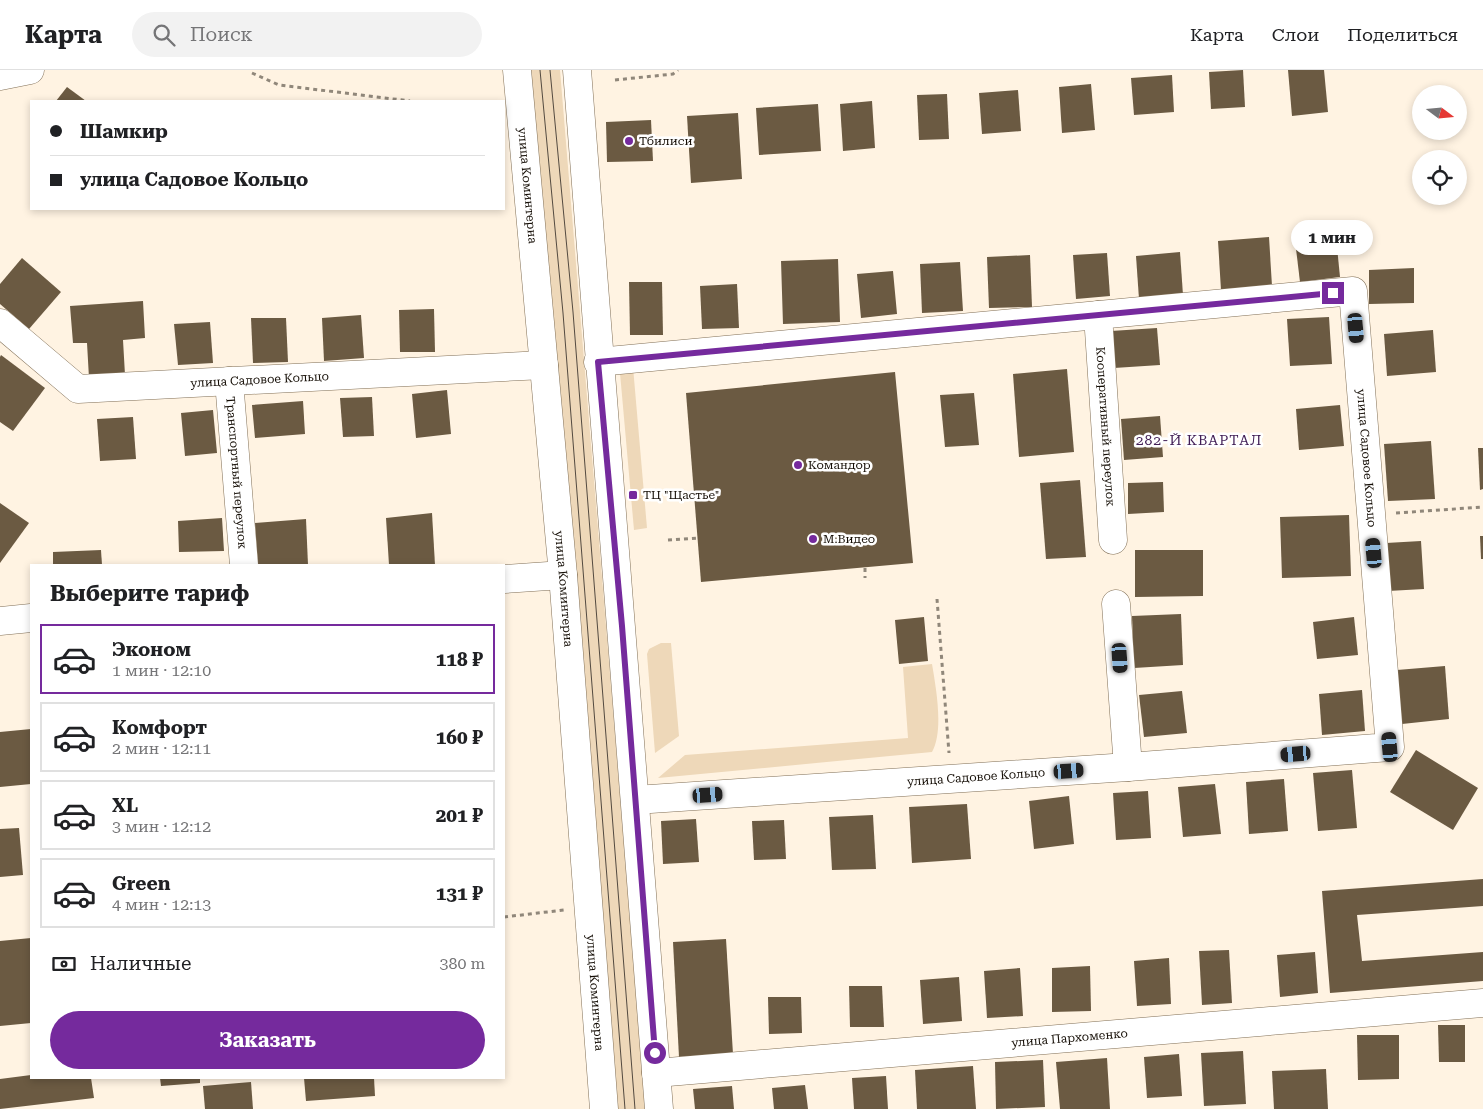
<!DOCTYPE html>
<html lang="ru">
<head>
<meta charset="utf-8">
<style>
	:root { --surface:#fff; --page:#f2f2f2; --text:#202124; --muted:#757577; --line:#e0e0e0; --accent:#752a9d }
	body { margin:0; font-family:"Roboto Serif",serif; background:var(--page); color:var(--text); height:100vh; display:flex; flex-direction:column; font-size:19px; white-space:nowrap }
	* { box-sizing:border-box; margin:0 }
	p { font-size:16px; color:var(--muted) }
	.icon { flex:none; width:28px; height:28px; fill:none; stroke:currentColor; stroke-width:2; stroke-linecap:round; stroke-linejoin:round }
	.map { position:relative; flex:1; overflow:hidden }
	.side { position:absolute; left:30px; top:494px; width:475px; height:515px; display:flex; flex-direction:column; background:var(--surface); border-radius:0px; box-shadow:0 2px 8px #0003 }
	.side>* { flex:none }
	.guide { position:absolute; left:30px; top:30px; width:475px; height:110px; border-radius:0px; box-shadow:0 2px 8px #0003; display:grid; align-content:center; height:110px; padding:0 20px; background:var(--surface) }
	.needle { width:32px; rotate:106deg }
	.controls { position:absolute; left:1412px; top:15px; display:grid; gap:10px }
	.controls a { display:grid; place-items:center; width:55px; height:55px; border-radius:50%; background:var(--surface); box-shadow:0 2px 8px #0003; font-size:25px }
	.end { position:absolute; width:22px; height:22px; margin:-11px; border:6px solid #752a9d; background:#fff; box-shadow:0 0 0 2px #fff }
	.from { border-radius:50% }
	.bubble { position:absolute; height:35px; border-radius:18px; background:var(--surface); box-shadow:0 2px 8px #0003; font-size:16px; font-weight:700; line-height:35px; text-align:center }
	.car { position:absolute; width:15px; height:30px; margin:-15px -8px; border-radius:6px; box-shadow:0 0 4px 1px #0007; background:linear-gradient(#222 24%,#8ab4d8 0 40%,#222 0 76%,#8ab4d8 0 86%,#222 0) }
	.guide b { display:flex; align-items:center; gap:18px; height:48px; font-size:19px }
	.guide b+b { border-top:1px solid var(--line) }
	.guide i { width:12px; height:12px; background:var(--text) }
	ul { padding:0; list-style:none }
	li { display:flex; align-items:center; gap:15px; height:70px; margin:0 10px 8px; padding:0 10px; border:2px solid var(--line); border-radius:0px }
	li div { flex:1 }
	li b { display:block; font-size:19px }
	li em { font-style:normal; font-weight:700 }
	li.active { border-color:var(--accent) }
	li>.icon { width:45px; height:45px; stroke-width:1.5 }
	h2 { padding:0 20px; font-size:22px; line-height:60px }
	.pay { display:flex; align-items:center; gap:12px; height:55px; padding:0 20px; font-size:19px }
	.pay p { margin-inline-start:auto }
	.action { display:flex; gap:10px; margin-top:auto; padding:10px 20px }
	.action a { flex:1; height:58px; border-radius:30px; background:var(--accent); color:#fff; font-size:20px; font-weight:700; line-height:58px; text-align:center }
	header { display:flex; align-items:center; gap:30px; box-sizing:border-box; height:70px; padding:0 25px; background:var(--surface); border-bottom:1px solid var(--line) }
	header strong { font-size:24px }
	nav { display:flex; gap:28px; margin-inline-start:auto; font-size:18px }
	.search { width:350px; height:45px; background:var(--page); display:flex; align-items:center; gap:12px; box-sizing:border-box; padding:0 18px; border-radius:28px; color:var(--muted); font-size:19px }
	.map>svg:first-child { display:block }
	.green { fill:#eed8b9 }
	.building { fill:#6b5a42 }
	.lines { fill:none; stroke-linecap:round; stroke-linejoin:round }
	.minor-casing { stroke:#827057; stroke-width:29 }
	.path { stroke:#90877a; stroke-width:3; stroke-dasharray:4 4; stroke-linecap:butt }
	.minor { stroke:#fff; stroke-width:28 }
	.tram { stroke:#534a40; stroke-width:1 }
	.route { stroke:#752a9d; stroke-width:6 }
	.poi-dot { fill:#752a9d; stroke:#fff; stroke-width:2 }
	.labels { text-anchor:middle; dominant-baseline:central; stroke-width:5; stroke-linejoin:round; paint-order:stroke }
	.poi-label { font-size:12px; fill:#140d05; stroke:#fff; text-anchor:start }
	.street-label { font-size:12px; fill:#140d05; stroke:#fff }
	.neighbourhood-label { font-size:14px; letter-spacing:1px; fill:#411e55; stroke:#fff }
</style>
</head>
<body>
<header>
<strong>Карта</strong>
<div class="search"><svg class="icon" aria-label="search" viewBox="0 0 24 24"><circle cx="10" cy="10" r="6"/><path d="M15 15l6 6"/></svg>Поиск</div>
<nav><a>Карта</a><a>Слои</a><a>Поделиться</a></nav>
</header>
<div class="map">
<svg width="1483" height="1039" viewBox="0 0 1483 1039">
	<rect width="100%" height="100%" fill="#fff3e2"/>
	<g class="green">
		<path d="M 532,0 L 560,0 L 646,1039 L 616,1039 L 526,1 Z"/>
		<path d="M 633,297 L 647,458 L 634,460 L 620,303 Z"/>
		<path d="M 661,573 L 671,573 L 679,666 L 655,683 L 647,584 L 649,579 Z"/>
		<path d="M 932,594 C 936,618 944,661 932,682 L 658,708 L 685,685 L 908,668 L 903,597 Z"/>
	</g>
	<g class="building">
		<path d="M 1243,0 L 1245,37 L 1211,39 L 1209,2 Z"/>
		<path d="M 1288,0 L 1324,0 L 1328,42 L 1292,46 Z"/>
		<path d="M 1172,5 L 1174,42 L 1134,45 L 1131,8 Z"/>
		<path d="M 1091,14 L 1095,60 L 1062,63 L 1059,17 Z"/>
		<path d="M 67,17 L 86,31 L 56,31 Z"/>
		<path d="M 1018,20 L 1021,61 L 982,64 L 979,23 Z"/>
		<path d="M 947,24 L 949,69 L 919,70 L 917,25 Z"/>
		<path d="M 872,31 L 875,78 L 843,81 L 840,34 Z"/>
		<path d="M 818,34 L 821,81 L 759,85 L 756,38 Z"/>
		<path d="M 738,43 L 742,109 L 691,113 L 687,46 Z"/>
		<path d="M 651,50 L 653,91 L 607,92 L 606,52 Z"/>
		<path d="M 1335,157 L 1340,207 L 1300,212 L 1294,162 Z"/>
		<path d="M 1269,167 L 1272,216 L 1221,220 L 1218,171 Z"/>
		<path d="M 1180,182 L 1183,225 L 1139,229 L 1136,186 Z"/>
		<path d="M 1107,183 L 1110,226 L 1076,229 L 1073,185 Z"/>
		<path d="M 1030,185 L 1032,237 L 989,238 L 987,187 Z"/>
		<path d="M 22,188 L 61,222 L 29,259 L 0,234 L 0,214 Z"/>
		<path d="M 838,189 L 840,252 L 783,254 L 781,191 Z"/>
		<path d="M 960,192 L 963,241 L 922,243 L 920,194 Z"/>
		<path d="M 1414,198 L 1414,233 L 1369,234 L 1369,200 Z"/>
		<path d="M 893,201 L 897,244 L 861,248 L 857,204 Z"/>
		<path d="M 629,212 L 662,212 L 663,265 L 630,265 Z"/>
		<path d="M 737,214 L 739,258 L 702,259 L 700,216 Z"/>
		<path d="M 143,231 L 145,268 L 123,270 L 125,305 L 89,308 L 87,273 L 73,273 L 70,236 Z"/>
		<path d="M 434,239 L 435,282 L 400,282 L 399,240 Z"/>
		<path d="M 361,245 L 364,288 L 324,291 L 322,248 Z"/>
		<path d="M 1329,247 L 1332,294 L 1290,296 L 1287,249 Z"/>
		<path d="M 251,248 L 286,248 L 288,292 L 253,293 Z"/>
		<path d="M 210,252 L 213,293 L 178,295 L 174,254 Z"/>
		<path d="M 1157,258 L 1160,295 L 1114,298 L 1111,261 Z"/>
		<path d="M 1433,260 L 1436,302 L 1387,306 L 1384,264 Z"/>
		<path d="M 1,285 L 45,318 L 13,361 L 0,352 L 0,287 Z"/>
		<path d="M 1067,299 L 1074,382 L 1019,387 L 1013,304 Z"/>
		<path d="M 895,302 L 913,493 L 701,512 L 686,323 Z"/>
		<path d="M 447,320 L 451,364 L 416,368 L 412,324 Z"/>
		<path d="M 974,323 L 979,375 L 945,377 L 940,325 Z"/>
		<path d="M 372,327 L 374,366 L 343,367 L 340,328 Z"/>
		<path d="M 303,331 L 305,364 L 255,368 L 252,335 Z"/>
		<path d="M 1340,335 L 1344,376 L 1299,380 L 1296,339 Z"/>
		<path d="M 213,340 L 217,383 L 185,386 L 181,343 Z"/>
		<path d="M 1160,346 L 1163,387 L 1124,390 L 1121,349 Z"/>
		<path d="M 133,347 L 136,389 L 100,391 L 97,349 Z"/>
		<path d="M 1431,371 L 1435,429 L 1388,431 L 1384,374 Z"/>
		<path d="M 1478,378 L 1483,378 L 1483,419 L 1480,420 Z"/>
		<path d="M 1080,410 L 1086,487 L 1046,489 L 1040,413 Z"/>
		<path d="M 1163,412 L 1164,442 L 1128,444 L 1128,413 Z"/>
		<path d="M 0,433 L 29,453 L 0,493 Z"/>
		<path d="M 432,443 L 435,495 L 389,495 L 386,448 Z"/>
		<path d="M 1349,445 L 1351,506 L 1282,508 L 1280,447 Z"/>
		<path d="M 222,448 L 224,481 L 179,482 L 178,451 Z"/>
		<path d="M 306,449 L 308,495 L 258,495 L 255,453 Z"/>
		<path d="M 1480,466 L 1483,466 L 1483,489 L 1481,489 Z"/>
		<path d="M 1421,471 L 1424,519 L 1388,521 L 1386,473 Z"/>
		<path d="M 101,480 L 102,495 L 53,495 L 53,482 Z"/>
		<path d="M 1135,480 L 1203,480 L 1203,526 L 1135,527 Z"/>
		<path d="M 1181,544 L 1183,595 L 1134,598 L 1132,546 Z"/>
		<path d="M 924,547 L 928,591 L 899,594 L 895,550 Z"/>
		<path d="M 1354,547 L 1358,585 L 1317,589 L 1313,552 Z"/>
		<path d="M 1445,596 L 1449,649 L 1402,654 L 1397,600 Z"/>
		<path d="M 1362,620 L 1365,661 L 1322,665 L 1319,624 Z"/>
		<path d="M 1182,621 L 1187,663 L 1144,667 L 1139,625 Z"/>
		<path d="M 31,659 L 31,714 L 0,717 L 0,662 Z"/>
		<path d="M 1416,680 L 1478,718 L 1453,760 L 1390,722 Z"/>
		<path d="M 1352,700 L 1357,758 L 1318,761 L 1313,703 Z"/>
		<path d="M 1284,709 L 1288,761 L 1249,764 L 1246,712 Z"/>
		<path d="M 1215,714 L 1221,764 L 1183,767 L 1178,717 Z"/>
		<path d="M 1148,721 L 1151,768 L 1116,770 L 1113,723 Z"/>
		<path d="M 1069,726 L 1074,774 L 1034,779 L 1029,731 Z"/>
		<path d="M 967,734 L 971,789 L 912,793 L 909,737 Z"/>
		<path d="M 873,745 L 876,799 L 832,800 L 829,747 Z"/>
		<path d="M 696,749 L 699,792 L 663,794 L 661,751 Z"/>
		<path d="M 784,750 L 786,789 L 754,790 L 752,751 Z"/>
		<path d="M 19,758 L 23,805 L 0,807 L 0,759 Z"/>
		<path d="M 1483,809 L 1483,836 L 1357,845 L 1362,891 L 1483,882 L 1483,911 L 1330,923 L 1322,821 Z"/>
		<path d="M 31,868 L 31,953 L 0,956 L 0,871 Z"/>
		<path d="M 726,869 L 733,984 L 679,987 L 673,872 Z"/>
		<path d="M 1229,880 L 1232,933 L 1202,935 L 1199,881 Z"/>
		<path d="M 1315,882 L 1318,923 L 1280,927 L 1277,885 Z"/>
		<path d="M 1169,888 L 1171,934 L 1137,936 L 1134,891 Z"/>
		<path d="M 1090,896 L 1091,941 L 1052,942 L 1052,898 Z"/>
		<path d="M 1020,898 L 1023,946 L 987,948 L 984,901 Z"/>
		<path d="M 959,907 L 962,951 L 923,954 L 920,910 Z"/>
		<path d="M 849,916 L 882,916 L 884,957 L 850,957 Z"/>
		<path d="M 768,927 L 801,927 L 802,963 L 769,964 Z"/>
		<path d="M 1438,955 L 1465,955 L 1465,992 L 1439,992 Z"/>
		<path d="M 1357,965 L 1399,965 L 1399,1009 L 1358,1010 Z"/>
		<path d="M 1243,981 L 1246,1034 L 1204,1036 L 1201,983 Z"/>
		<path d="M 1179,984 L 1182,1026 L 1147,1028 L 1144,987 Z"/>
		<path d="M 1107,988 L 1110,1039 L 1060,1039 L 1056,992 Z"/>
		<path d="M 1043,990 L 1045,1037 L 996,1039 L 995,992 Z"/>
		<path d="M 973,996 L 976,1039 L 917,1039 L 915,1000 Z"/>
		<path d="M 1326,999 L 1328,1039 L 1274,1039 L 1272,1001 Z"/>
		<path d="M 31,1005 L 31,1008 L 91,1008 L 94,1028 L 0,1039 L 0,1009 Z"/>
		<path d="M 886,1006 L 888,1039 L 854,1039 L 852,1008 Z"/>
		<path d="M 160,1008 L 200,1008 L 200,1013 L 161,1016 Z"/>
		<path d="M 304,1008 L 374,1008 L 375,1026 L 306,1031 Z"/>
		<path d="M 251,1012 L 253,1039 L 205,1039 L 203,1016 Z"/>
		<path d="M 805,1015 L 808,1039 L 774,1039 L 772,1018 Z"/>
		<path d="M 732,1016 L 734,1039 L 695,1039 L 693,1019 Z"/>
	</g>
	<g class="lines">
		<g class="minor-casing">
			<g id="minor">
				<path id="s1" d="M 517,0 L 563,505 L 604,1039"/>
				<path d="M 577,0 C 602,347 633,693 659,1039"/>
				<path d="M 0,6 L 30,0"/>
				<path id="s2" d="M 1098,245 L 1113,470"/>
				<path id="s3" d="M 0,253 L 78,319 L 544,295"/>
				<path id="s4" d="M 598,292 L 1353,221 L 1390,677 L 1128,697 L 635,730"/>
				<path id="s5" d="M 229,311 L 244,495"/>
				<path d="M 504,509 L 563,505"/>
				<path d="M 1116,534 L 1128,697"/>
				<path d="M 0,551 L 31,548"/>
				<path id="s6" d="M 656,1003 L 1483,933"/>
			</g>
		</g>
		<g class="path">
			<path d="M 252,3 L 279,15 L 410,31"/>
			<path d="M 615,10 L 673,4 L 678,0"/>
			<path d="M 1396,443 L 1483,437"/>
			<path d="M 668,470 L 698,468"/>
			<path d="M 865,498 L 865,508"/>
			<path d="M 937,529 L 949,683"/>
			<path d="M 504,847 L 564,840"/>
		</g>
		<use href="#minor" class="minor"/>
		<g class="tram">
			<path d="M 540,0 L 563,243 L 625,1039"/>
			<path d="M 550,0 L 573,242 L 635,1039"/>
		</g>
	</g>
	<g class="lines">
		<path class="route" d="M 655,983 L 622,556 L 598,292 L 1333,223"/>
	</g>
	<g class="poi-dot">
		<circle cx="629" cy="71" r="5"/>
		<circle cx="798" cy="395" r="5"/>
		<rect x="628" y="420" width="10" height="10" rx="2.5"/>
		<circle cx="813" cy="469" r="5"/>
	</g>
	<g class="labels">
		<g class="poi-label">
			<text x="639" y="71">Тбилиси</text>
			<text x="808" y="395">Командор</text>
			<text x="643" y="425">ТЦ "Щастье"</text>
			<text x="823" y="469">М.Видео</text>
		</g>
		<g class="street-label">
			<text stroke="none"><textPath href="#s1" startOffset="116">улица Коминтерна</textPath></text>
			<text stroke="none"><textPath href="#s3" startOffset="284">улица Садовое Кольцо</textPath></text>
			<text stroke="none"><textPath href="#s2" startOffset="112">Кооперативный переулок</textPath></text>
			<text stroke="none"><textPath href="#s4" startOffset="926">улица Садовое Кольцо</textPath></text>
			<text stroke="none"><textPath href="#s5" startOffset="92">Транспортный переулок</textPath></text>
			<text stroke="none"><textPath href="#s1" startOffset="521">улица Коминтерна</textPath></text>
			<text transform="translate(976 707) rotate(-4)">улица Садовое Кольцо</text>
			<text stroke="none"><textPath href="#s1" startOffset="926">улица Коминтерна</textPath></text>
			<text stroke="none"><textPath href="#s6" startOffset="415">улица Пархоменко</textPath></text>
		</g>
		<g class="neighbourhood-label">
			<text x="1199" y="370">282-Й КВАРТАЛ</text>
		</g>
	</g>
</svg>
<div class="controls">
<a><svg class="needle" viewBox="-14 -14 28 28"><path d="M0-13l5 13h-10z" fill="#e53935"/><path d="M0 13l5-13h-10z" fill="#757577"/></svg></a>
<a><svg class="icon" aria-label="locate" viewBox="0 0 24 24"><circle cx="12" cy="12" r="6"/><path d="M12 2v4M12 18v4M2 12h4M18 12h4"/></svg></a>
</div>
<i class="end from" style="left:655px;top:983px"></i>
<i class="end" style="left:1333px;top:223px"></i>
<div class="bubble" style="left:1291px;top:150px;width:82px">1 мин</div>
<i class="car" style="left:1356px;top:258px;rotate:175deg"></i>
<i class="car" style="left:1374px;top:483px;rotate:355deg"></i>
<i class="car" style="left:1120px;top:588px;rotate:176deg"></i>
<i class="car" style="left:1390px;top:677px;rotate:355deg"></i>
<i class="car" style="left:1296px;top:684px;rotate:265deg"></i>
<i class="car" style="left:1069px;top:701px;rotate:86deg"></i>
<i class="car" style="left:708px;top:725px;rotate:86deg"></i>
<div class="guide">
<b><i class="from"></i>Шамкир</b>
<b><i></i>улица Садовое Кольцо</b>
</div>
<section class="side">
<h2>Выберите тариф</h2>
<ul>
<li class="active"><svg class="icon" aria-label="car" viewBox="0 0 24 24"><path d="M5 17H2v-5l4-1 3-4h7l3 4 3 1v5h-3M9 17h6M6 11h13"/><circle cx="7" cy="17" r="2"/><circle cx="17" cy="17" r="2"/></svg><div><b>Эконом</b><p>1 мин · 12:10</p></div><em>118 ₽</em></li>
<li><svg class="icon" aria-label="car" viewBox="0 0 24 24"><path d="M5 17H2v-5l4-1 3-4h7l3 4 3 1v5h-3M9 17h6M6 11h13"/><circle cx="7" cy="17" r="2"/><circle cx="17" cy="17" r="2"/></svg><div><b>Комфорт</b><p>2 мин · 12:11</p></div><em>160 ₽</em></li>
<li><svg class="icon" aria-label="car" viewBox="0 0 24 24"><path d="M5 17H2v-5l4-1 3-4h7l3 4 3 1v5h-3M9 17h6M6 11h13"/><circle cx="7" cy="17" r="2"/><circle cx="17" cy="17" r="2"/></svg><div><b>XL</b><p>3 мин · 12:12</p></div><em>201 ₽</em></li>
<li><svg class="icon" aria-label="car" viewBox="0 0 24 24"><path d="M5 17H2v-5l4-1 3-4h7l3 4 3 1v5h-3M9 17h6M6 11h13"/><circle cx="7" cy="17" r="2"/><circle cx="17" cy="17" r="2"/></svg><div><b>Green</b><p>4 мин · 12:13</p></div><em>131 ₽</em></li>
</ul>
<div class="pay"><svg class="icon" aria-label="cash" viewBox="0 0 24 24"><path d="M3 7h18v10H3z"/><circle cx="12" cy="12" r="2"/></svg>Наличные<p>380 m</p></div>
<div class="action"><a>Заказать</a></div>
</section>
</div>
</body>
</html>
